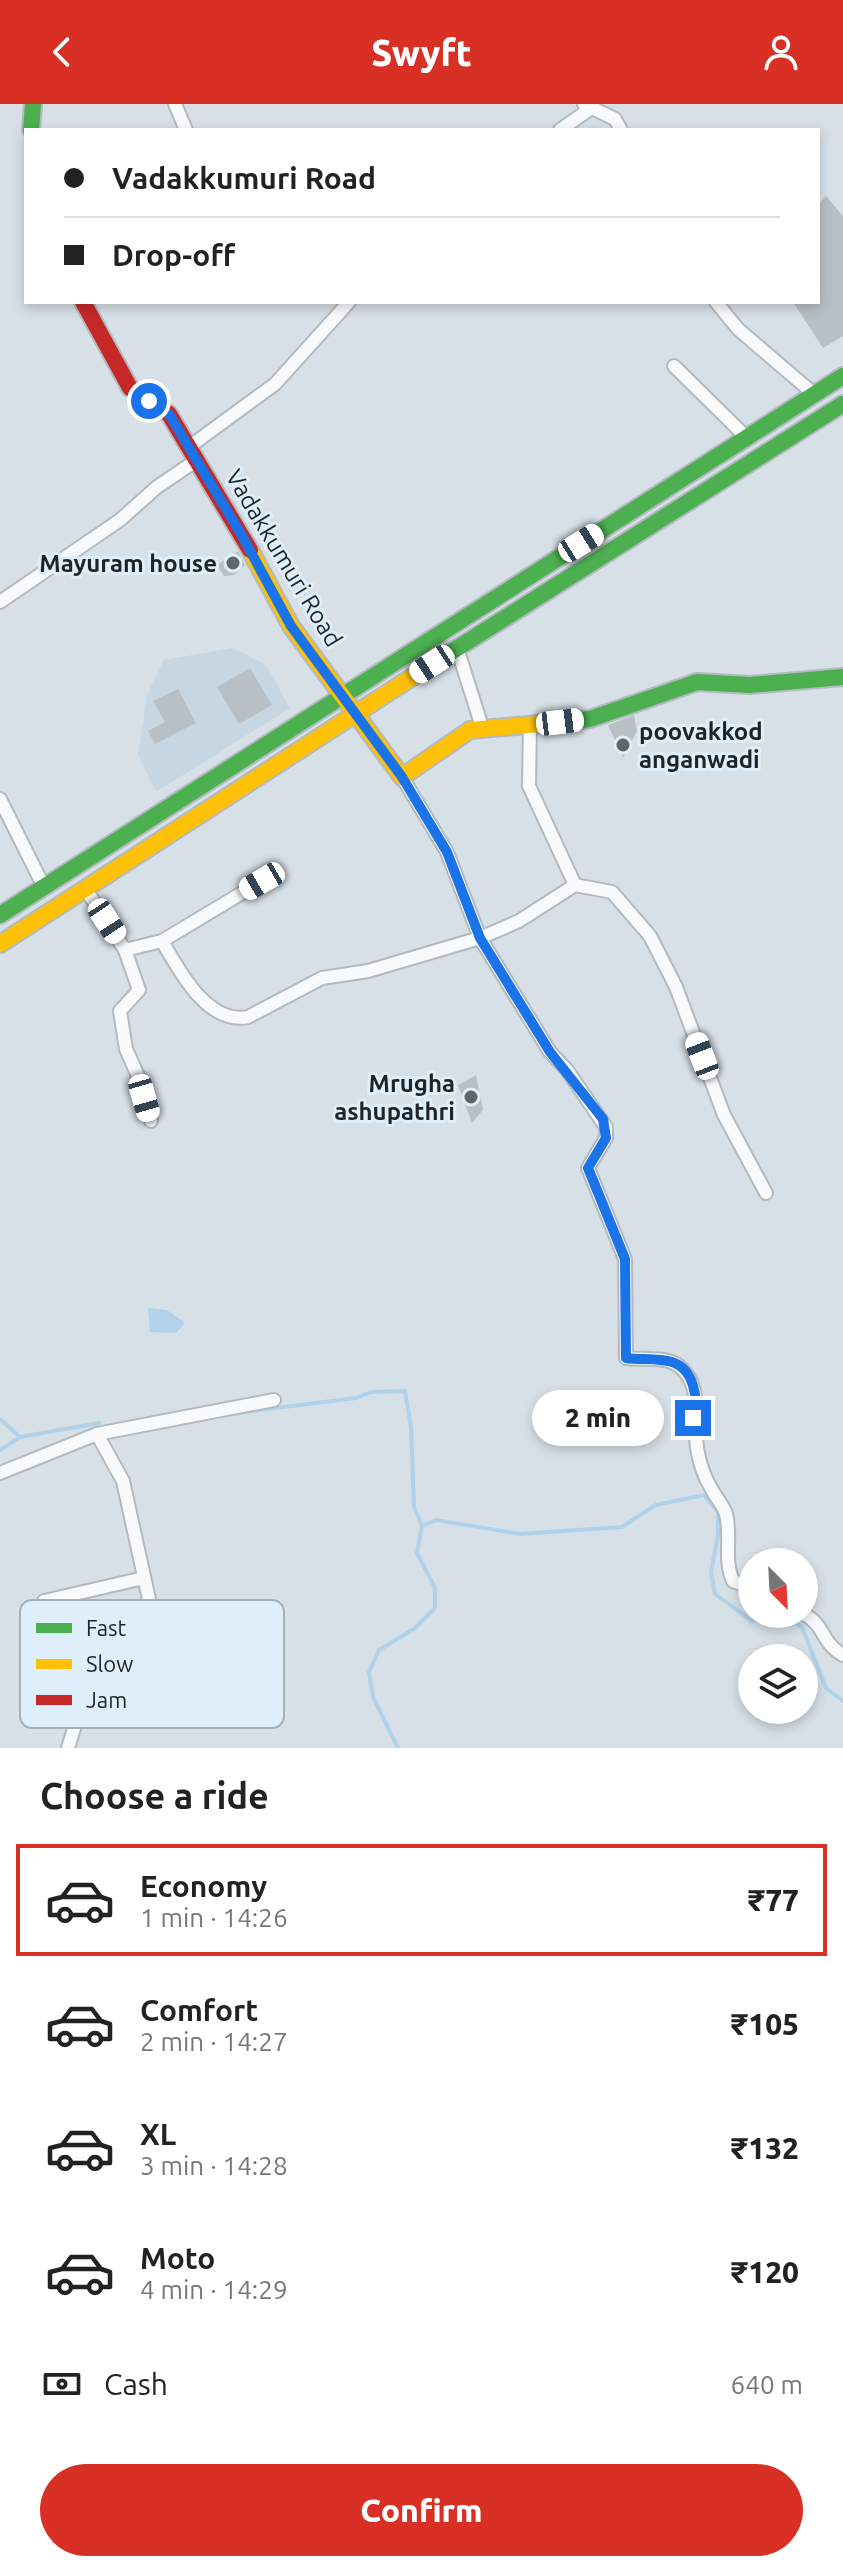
<!DOCTYPE html>
<html lang="en">
<head>
<meta charset="utf-8">
<style>
	:root { --surface:#fff; --page:#f6f6f6; --text:#222; --muted:#767676; --line:#e0e0e0; --accent:#d93025 }
	body { margin:0; font-family:Ubuntu,sans-serif; background:var(--page); color:var(--text); height:100vh; display:flex; flex-direction:column; font-size:30px; white-space:nowrap }
	* { box-sizing:border-box; margin:0 }
	p { font-size:26px; color:var(--muted) }
	.icon { flex:none; width:44px; height:44px; fill:none; stroke:currentColor; stroke-width:2; stroke-linecap:round; stroke-linejoin:round }
	.map { position:relative; height:1644px; overflow:hidden }
	.panel { display:flex; flex-direction:column; background:var(--surface); flex:1 }
	.panel>* { flex:none }
	.banner { position:absolute; left:24px; top:24px; width:796px; height:176px; border-radius:0px; box-shadow:0 4px 12px #0003; display:grid; align-content:center; height:176px; padding:0 40px; background:var(--surface) }
	.needle { width:52px; rotate:156deg }
	.fabs { position:absolute; left:738px; top:1444px; display:grid; gap:16px }
	.fabs a { display:grid; place-items:center; width:80px; height:80px; border-radius:50%; background:var(--surface); box-shadow:0 4px 12px #0003; font-size:40px }
	.end { position:absolute; width:36px; height:36px; margin:-18px; border:10px solid #1a73e8; background:#fff; box-shadow:0 0 0 4px #fff }
	.from { border-radius:50% }
	.bubble { position:absolute; height:56px; border-radius:28px; background:var(--surface); box-shadow:0 4px 12px #0003; font-size:26px; font-weight:800; line-height:56px; text-align:center }
	.car { position:absolute; width:24px; height:48px; margin:-24px -12px; border-radius:10px; box-shadow:0 0 6px 2px #0007; background:linear-gradient(#fff 24%,#345 0 40%,#fff 0 76%,#345 0 86%,#fff 0) }
	.banner b { display:flex; align-items:center; gap:28px; height:76px; font-size:30px }
	.banner b+b { border-top:2px solid var(--line) }
	.banner i { width:20px; height:20px; background:var(--text) }
	ul { padding:0; list-style:none }
	li { display:flex; align-items:center; gap:24px; height:112px; margin:0 16px 12px; padding:0 24px; border:4px solid transparent; border-radius:0px }
	li div { flex:1 }
	li b { display:block; font-size:30px }
	li em { font-style:normal; font-weight:800 }
	li.selected { border-color:var(--accent) }
	li>.icon { width:72px; height:72px; stroke-width:1.5 }
	h2 { padding:0 40px; font-size:36px; line-height:96px }
	.pay { display:flex; align-items:center; gap:20px; height:88px; padding:0 40px; font-size:30px }
	.pay p { margin-inline-start:auto }
	.button { display:flex; gap:16px; margin-top:auto; padding:16px 40px }
	.button a { flex:1; height:92px; border-radius:48px; background:var(--accent); color:#fff; font-size:32px; font-weight:800; line-height:92px; text-align:center }
	header { display:flex; justify-content:space-between; align-items:center; height:104px; padding:0 40px; background:var(--accent); color:#fff; font-size:36px; font-weight:800 }
	.map>svg:first-child { display:block }
	.built { fill:#c7d6e3 }
	.water { fill:#b0d2ea }
	.lines { fill:none; stroke-linecap:round; stroke-linejoin:round }
	.stream { stroke:#b0d2ea; stroke-width:4 }
	.building { fill:#b9c0c5 }
	.street-casing { stroke:#b2babf; stroke-width:16 }
	.fast-casing { stroke:#b2babf; stroke-width:20 }
	.slow-casing { stroke:#b2babf; stroke-width:20 }
	.jam-casing { stroke:#b2babf; stroke-width:20 }
	.street { stroke:#f9fafb; stroke-width:12 }
	.fast { stroke:#4caf50; stroke-width:16 }
	.slow { stroke:#ffc107; stroke-width:16 }
	.jam { stroke:#c62828; stroke-width:16 }
	.route { stroke:#1a73e8; stroke-width:10 }
	.poi-dot { fill:#5f666b; stroke:#deeefa; stroke-width:3 }
	.labels { text-anchor:middle; dominant-baseline:central; stroke-width:6; stroke-linejoin:round; paint-order:stroke }
	.street-label { font-size:24px; fill:#1e2428; stroke:#deeefa }
	.poi-label { font-size:24px; font-weight:bold; fill:#1e2428; stroke:#deeefa; text-anchor:end }
	.key { fill:#deeefa; stroke:#a4b1bb; stroke-width:2 }
	.key-label { font-size:22px; fill:#1e2428 }
</style>
</head>
<body>
<header><svg class="icon" aria-label="back" viewBox="0 0 24 24"><path d="M15 5l-7 7 7 7"/></svg>Swyft<svg class="icon" aria-label="person" viewBox="0 0 24 24"><circle cx="12" cy="8" r="4"/><path d="M4 21q1-7 8-7t8 7"/></svg></header>
<div class="map">
<svg width="843" height="1644" viewBox="0 0 843 1644">
	<rect width="100%" height="100%" fill="#d7e0e7"/>
	<path class="built" d="M 233,544 L 266,561 L 290,604 L 156,688 L 138,651 L 147,591 L 164,556 Z"/>
	<path class="water" d="M 148,1204 L 167,1206 L 185,1219 L 176,1229 L 150,1228 Z"/>
	<g class="lines">
		<g class="stream">
			<path d="M 244,1308 L 356,1294 L 371,1288 L 405,1287 L 411,1323 L 414,1403 L 422,1422"/>
			<path d="M 0,1315 L 20,1333 L 99,1319"/>
			<path d="M 0,1346 L 20,1333"/>
			<path d="M 398,1644 L 373,1593 L 369,1568 L 379,1546 L 414,1525 L 435,1504 L 435,1484 L 417,1449 L 422,1422 L 436,1416 L 520,1430 L 622,1423 L 656,1401 L 704,1391 L 718,1408 L 718,1431 L 711,1468 L 715,1490 L 752,1517 L 787,1514 L 802,1523 L 826,1584 L 843,1597"/>
		</g>
	</g>
	<g class="building">
		<path d="M 826,92 L 843,112 L 843,232 L 823,244 L 793,198 L 818,198 L 818,101 Z"/>
		<path d="M 238,447 L 245,461 L 234,471 L 224,472 L 217,461 Z"/>
		<path d="M 250,564 L 272,601 L 239,620 L 217,583 Z"/>
		<path d="M 178,585 L 196,619 L 155,640 L 148,627 L 165,618 L 153,597 Z"/>
		<path d="M 634,611 L 637,627 L 623,654 L 608,621 Z"/>
		<path d="M 476,971 L 483,1006 L 472,1019 L 458,981 Z"/>
	</g>
	<g class="lines">
		<g class="street-casing">
			<g id="street">
				<path d="M 175,0 L 186,26"/>
				<path d="M 584,0 L 615,15 L 621,26"/>
				<path d="M 560,26 L 590,5"/>
				<path d="M 716,198 L 738,225 L 814,290"/>
				<path d="M 674,262 L 745,332"/>
				<path d="M 189,343 L 275,280 L 349,198"/>
				<path d="M 0,498 L 120,416 L 157,383 L 197,356"/>
				<path d="M 457,544 L 483,626"/>
				<path d="M 530,622 L 529,682 L 575,781"/>
				<path d="M 402,673 L 447,748 L 480,834 L 550,948 L 567,966 L 606,1023 L 606,1034 L 588,1064 L 625,1155 L 626,1254 C 641,1256 667,1252 679,1262 C 706,1284 691,1320 698,1349 C 700,1360 705,1374 711,1384 C 715,1393 723,1400 726,1410 C 732,1433 723,1455 733,1477 L 752,1484"/>
				<path d="M 0,695 L 44,783"/>
				<path d="M 85,784 L 125,846 L 162,837 L 262,777"/>
				<path d="M 162,837 C 179,866 207,921 248,913 L 322,874 L 368,867 L 480,834 L 519,817 L 575,781 L 612,788 L 650,832 L 676,883 L 724,1011 L 766,1089"/>
				<path d="M 125,846 L 139,886 L 120,907 L 126,945 L 138,972 L 151,1017"/>
				<path d="M 97,1330 L 274,1296"/>
				<path d="M 0,1369 L 97,1330 L 123,1377 L 154,1518"/>
				<path d="M 804,1510 C 827,1523 820,1538 843,1551"/>
				<path d="M 68,1644 L 87,1582 L 71,1542 L 44,1497 L 144,1474"/>
			</g>
		</g>
		<g class="fast-casing">
			<g id="fast">
				<path d="M 31,26 L 33,0"/>
				<path d="M 437,557 L 843,300"/>
				<path d="M 550,619 L 590,615 L 697,578 L 750,581 L 843,573"/>
				<path d="M 0,811 L 843,272"/>
			</g>
		</g>
		<g class="slow-casing">
			<g id="slow">
				<path d="M 250,446 L 291,522 L 402,673 L 470,626 L 550,619"/>
				<path d="M 0,840 L 437,557"/>
			</g>
		</g>
		<g class="jam-casing">
			<path id="jam" d="M 83,198 L 130,284 L 169,310 L 250,446"/>
		</g>
		<use href="#street" class="street"/>
		<use href="#fast" class="fast"/>
		<use href="#slow" class="slow"/>
		<use href="#jam" class="jam"/>
	</g>
	<g class="lines">
		<path class="route" d="M 149,297 L 169,310 L 241,430 L 291,522 L 402,673 L 447,748 L 480,834 L 550,948 L 603,1015 L 606,1034 L 588,1064 L 625,1155 L 626,1254 C 640,1256 658,1254 672,1258 C 694,1265 699,1295 693,1314"/>
	</g>
	<g class="poi-dot">
		<circle cx="233" cy="459" r="8"/>
		<circle cx="623" cy="641" r="8"/>
		<circle cx="471" cy="993" r="8"/>
	</g>
	<g class="labels">
		<g class="street-label">
			<text transform="translate(284 454) rotate(59)">Vadakkumuri Road</text>
		</g>
		<g class="poi-label">
			<text x="217" y="459">Mayuram house</text>
			<text x="639" y="627" text-anchor="start">poovakkod<tspan x="639" dy="28">anganwadi</tspan></text>
			<text x="455" y="979">Mrugha<tspan x="455" dy="28">ashupathri</tspan></text>
		</g>
	</g>
	<rect x="20" y="1496" width="264" height="128" rx="12" class="key"/>
	<rect x="36" y="1519" width="36" height="10" fill="#4caf50"/>
	<rect x="36" y="1555" width="36" height="10" fill="#ffc107"/>
	<rect x="36" y="1591" width="36" height="10" fill="#c62828"/>
	<g class="key-label">
		<text x="86" y="1532">Fast</text>
		<text x="86" y="1568">Slow</text>
		<text x="86" y="1604">Jam</text>
	</g>
</svg>
<div class="fabs">
<a><svg class="needle" viewBox="-14 -14 28 28"><path d="M0-13l5 13h-10z" fill="#e53935"/><path d="M0 13l5-13h-10z" fill="#767676"/></svg></a>
<a><svg class="icon" aria-label="layers" viewBox="0 0 24 24"><path d="M12 4l9 5-9 5-9-5zM3 14l9 5 9-5"/></svg></a>
</div>
<i class="end from" style="left:149px;top:297px"></i>
<i class="end" style="left:693px;top:1314px"></i>
<div class="bubble" style="left:532px;top:1286px;width:132px">2 min</div>
<i class="car" style="left:581px;top:439px;rotate:58deg"></i>
<i class="car" style="left:432px;top:560px;rotate:237deg"></i>
<i class="car" style="left:560px;top:618px;rotate:83deg"></i>
<i class="car" style="left:262px;top:777px;rotate:240deg"></i>
<i class="car" style="left:107px;top:817px;rotate:147deg"></i>
<i class="car" style="left:702px;top:952px;rotate:339deg"></i>
<i class="car" style="left:144px;top:994px;rotate:164deg"></i>
<div class="banner">
<b><i class="from"></i>Vadakkumuri Road</b>
<b><i></i>Drop-off</b>
</div>
</div>
<section class="panel">
<h2>Choose a ride</h2>
<ul>
<li class="selected"><svg class="icon" aria-label="car" viewBox="0 0 24 24"><path d="M5 17H2v-5l4-1 3-4h7l3 4 3 1v5h-3M9 17h6M6 11h13"/><circle cx="7" cy="17" r="2"/><circle cx="17" cy="17" r="2"/></svg><div><b>Economy</b><p>1 min · 14:26</p></div><em>₹77</em></li>
<li><svg class="icon" aria-label="car" viewBox="0 0 24 24"><path d="M5 17H2v-5l4-1 3-4h7l3 4 3 1v5h-3M9 17h6M6 11h13"/><circle cx="7" cy="17" r="2"/><circle cx="17" cy="17" r="2"/></svg><div><b>Comfort</b><p>2 min · 14:27</p></div><em>₹105</em></li>
<li><svg class="icon" aria-label="car" viewBox="0 0 24 24"><path d="M5 17H2v-5l4-1 3-4h7l3 4 3 1v5h-3M9 17h6M6 11h13"/><circle cx="7" cy="17" r="2"/><circle cx="17" cy="17" r="2"/></svg><div><b>XL</b><p>3 min · 14:28</p></div><em>₹132</em></li>
<li><svg class="icon" aria-label="car" viewBox="0 0 24 24"><path d="M5 17H2v-5l4-1 3-4h7l3 4 3 1v5h-3M9 17h6M6 11h13"/><circle cx="7" cy="17" r="2"/><circle cx="17" cy="17" r="2"/></svg><div><b>Moto</b><p>4 min · 14:29</p></div><em>₹120</em></li>
</ul>
<div class="pay"><svg class="icon" aria-label="cash" viewBox="0 0 24 24"><path d="M3 7h18v10H3z"/><circle cx="12" cy="12" r="2"/></svg>Cash<p>640 m</p></div>
<div class="button"><a>Confirm</a></div>
</section>
</body>
</html>
